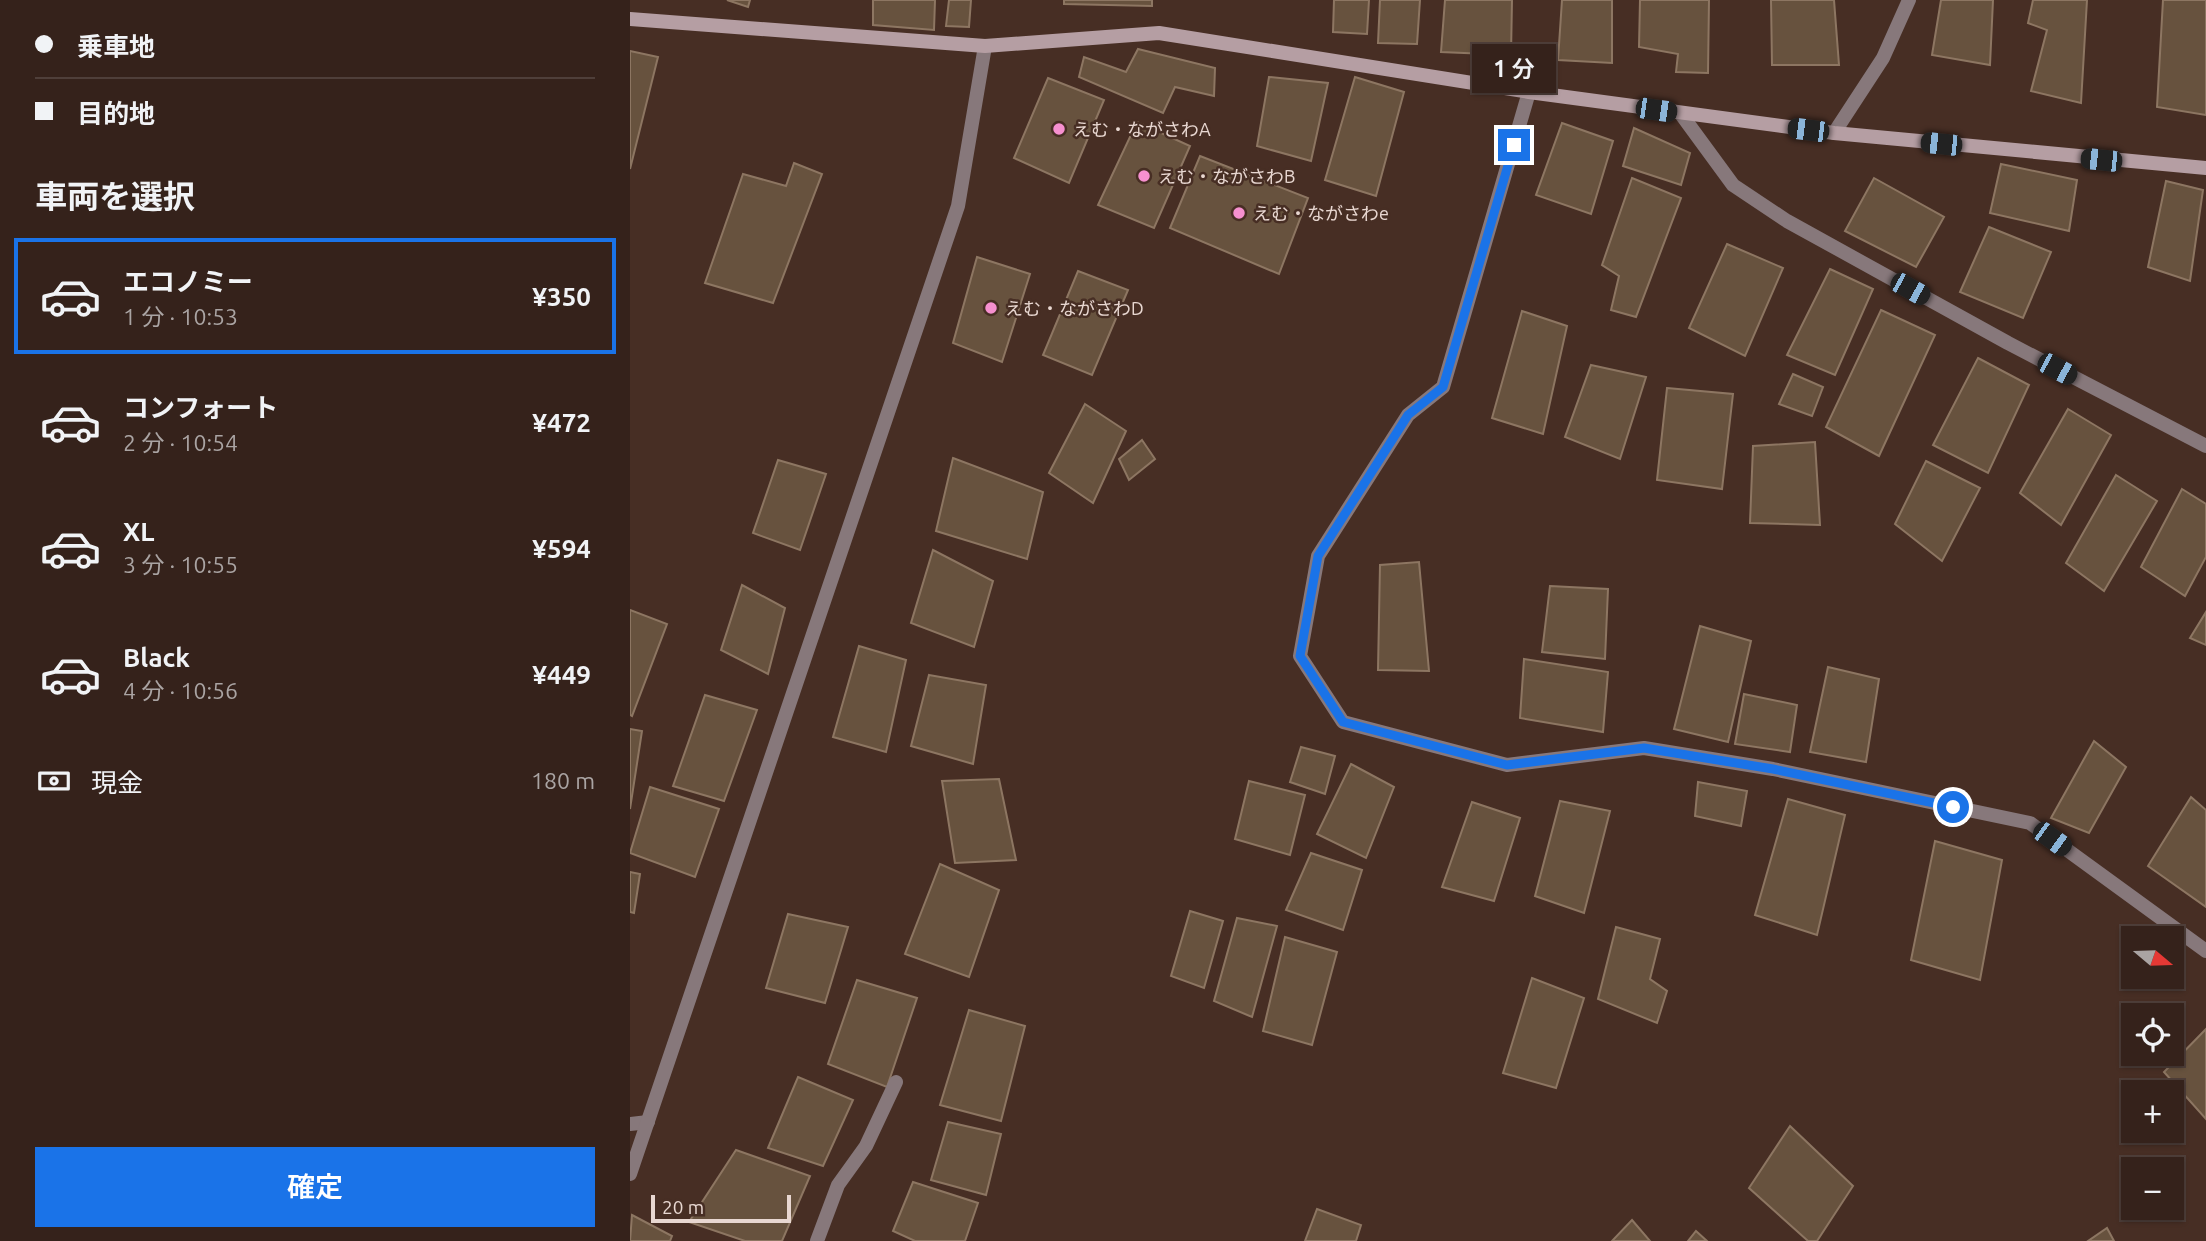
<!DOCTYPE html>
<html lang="ja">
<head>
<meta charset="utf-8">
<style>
	:root { --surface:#35221b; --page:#402f28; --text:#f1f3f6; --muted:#aaa4a3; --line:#4f3f3a; --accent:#1a73e8 }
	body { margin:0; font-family:Ubuntu,"Noto Sans JP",sans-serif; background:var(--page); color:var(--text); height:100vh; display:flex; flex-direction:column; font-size:26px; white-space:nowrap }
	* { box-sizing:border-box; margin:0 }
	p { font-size:23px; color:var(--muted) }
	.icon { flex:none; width:38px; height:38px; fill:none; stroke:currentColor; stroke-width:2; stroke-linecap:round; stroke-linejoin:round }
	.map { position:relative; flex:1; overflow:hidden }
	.drawer { display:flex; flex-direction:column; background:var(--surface); width:630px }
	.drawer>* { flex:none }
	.guide { display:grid; align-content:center; height:154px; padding:0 35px; background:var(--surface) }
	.needle { width:46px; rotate:109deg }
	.tools { position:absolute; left:1491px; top:926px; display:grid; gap:14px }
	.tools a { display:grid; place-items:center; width:63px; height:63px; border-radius:0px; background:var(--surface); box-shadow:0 2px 5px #0004,0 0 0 2px var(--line); font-size:35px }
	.scale { position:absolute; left:21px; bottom:18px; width:140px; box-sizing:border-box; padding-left:7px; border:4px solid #e8d7d1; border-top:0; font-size:19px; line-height:24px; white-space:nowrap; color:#e8d7d1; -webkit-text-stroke:5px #472e24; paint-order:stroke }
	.end { position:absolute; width:32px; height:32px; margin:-16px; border:9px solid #1a73e8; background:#fff; box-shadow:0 0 0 4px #fff }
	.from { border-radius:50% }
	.bubble { position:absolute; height:49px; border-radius:0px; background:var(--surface); box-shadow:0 2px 5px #0004,0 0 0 2px var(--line); font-size:23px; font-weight:600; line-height:49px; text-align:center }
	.car { position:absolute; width:21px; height:42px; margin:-21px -10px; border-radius:9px; box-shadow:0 0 5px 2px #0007; background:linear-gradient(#222 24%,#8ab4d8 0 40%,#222 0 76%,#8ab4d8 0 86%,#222 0) }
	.guide b { display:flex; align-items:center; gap:24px; height:66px; font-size:26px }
	.guide b+b { border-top:2px solid var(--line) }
	.guide i { width:18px; height:18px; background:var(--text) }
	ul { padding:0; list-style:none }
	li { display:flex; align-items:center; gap:21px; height:116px; margin:0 14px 10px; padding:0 21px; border:4px solid transparent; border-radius:0px }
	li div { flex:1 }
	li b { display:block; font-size:26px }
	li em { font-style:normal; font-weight:600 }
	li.active { border-color:var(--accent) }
	li>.icon { width:63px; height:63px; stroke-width:1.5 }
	h2 { padding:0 35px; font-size:32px; line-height:84px }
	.pay { display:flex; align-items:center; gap:18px; height:77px; padding:0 35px; font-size:26px }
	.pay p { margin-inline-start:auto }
	.cta { display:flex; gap:14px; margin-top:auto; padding:14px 35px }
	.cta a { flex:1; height:80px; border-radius:0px; background:var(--accent); color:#fff; font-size:28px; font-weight:600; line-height:80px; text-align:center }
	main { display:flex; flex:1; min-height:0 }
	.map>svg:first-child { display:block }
	.building { fill:#67523e; stroke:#8d7662; stroke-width:2 }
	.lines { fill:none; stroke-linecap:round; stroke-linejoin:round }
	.lane { stroke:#87787b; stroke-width:14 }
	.street { stroke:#87787b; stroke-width:14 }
	.secondary { stroke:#b59ea3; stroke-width:14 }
	.route { stroke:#1a73e8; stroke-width:9 }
	.poi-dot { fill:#f690cf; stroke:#472e24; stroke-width:2.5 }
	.labels { text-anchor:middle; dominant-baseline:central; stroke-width:5; stroke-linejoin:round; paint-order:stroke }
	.poi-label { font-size:18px; fill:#e8d7d1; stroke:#472e24; text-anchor:start }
</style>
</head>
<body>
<main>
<section class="drawer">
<div class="guide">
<b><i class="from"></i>乗車地</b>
<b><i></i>目的地</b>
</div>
<h2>車両を選択</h2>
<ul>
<li class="active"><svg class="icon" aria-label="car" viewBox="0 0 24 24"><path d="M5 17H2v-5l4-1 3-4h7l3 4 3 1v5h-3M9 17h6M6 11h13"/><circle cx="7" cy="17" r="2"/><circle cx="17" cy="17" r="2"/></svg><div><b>エコノミー</b><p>1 分 · 10:53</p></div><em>¥350</em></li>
<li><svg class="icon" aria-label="car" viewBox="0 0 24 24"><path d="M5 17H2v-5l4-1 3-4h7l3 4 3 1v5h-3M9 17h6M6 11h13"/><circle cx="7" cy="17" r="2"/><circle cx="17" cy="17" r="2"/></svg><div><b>コンフォート</b><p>2 分 · 10:54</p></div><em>¥472</em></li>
<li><svg class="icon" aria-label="car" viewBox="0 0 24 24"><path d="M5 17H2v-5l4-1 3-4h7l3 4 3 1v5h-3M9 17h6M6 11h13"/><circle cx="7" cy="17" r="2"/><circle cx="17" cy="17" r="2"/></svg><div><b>XL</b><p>3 分 · 10:55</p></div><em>¥594</em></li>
<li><svg class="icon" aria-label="car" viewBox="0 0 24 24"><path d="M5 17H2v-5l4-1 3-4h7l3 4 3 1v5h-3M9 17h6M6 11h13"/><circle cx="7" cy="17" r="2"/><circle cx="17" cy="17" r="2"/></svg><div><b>Black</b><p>4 分 · 10:56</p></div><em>¥449</em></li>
</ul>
<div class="pay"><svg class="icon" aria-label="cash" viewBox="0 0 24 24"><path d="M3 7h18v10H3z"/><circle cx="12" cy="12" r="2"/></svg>現金<p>180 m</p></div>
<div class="cta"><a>確定</a></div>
</section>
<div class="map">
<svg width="1576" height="1241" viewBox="0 0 1576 1241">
	<rect width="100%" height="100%" fill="#472e24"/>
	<g class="building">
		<path d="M 97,0 L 120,0 L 118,7 Z"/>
		<path d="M 243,0 L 305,0 L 304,30 L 243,25 Z"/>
		<path d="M 319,0 L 341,0 L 339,27 L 316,26 Z"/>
		<path d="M 434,0 L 522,0 L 522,6 L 434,4 Z"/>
		<path d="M 704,0 L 739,0 L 737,34 L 703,32 Z"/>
		<path d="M 750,0 L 790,0 L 787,44 L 748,43 Z"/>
		<path d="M 815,0 L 882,0 L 881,55 L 811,52 Z"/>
		<path d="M 932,0 L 982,0 L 982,63 L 928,60 Z"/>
		<path d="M 1010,0 L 1079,0 L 1078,73 L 1046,72 L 1048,54 L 1009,47 Z"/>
		<path d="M 1141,0 L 1204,0 L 1209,65 L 1142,65 Z"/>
		<path d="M 1311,0 L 1363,0 L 1360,65 L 1302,55 Z"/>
		<path d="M 1403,0 L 1457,0 L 1451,103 L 1401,91 L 1417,30 L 1398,23 Z"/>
		<path d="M 1533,0 L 1576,0 L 1576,115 L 1527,107 Z"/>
		<path d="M 508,49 L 585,68 L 584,96 L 545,87 L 533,113 L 449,77 L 454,57 L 496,72 Z"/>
		<path d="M 0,51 L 28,57 L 0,169 Z"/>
		<path d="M 639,77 L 698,83 L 681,161 L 627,146 Z"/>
		<path d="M 725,77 L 774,92 L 746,196 L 695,180 Z"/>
		<path d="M 418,78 L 474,100 L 439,183 L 384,158 Z"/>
		<path d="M 507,122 L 560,146 L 524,228 L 468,205 Z"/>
		<path d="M 932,123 L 983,141 L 961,214 L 906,195 Z"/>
		<path d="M 1004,128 L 1060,153 L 1051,185 L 993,166 Z"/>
		<path d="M 570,156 L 678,198 L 649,274 L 540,228 Z"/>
		<path d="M 164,163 L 192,174 L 143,303 L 75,283 L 113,174 L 156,186 Z"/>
		<path d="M 1371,164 L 1447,180 L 1439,231 L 1360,213 Z"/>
		<path d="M 1002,178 L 1051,198 L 1006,317 L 981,310 L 989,276 L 972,265 Z"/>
		<path d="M 1244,178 L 1314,217 L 1286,267 L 1215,231 Z"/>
		<path d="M 1536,181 L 1573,190 L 1560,281 L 1518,267 Z"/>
		<path d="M 1359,227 L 1421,252 L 1393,318 L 1330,292 Z"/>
		<path d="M 1097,244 L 1153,268 L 1115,356 L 1059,328 Z"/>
		<path d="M 347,257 L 400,274 L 372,362 L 323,343 Z"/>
		<path d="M 1200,269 L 1243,289 L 1205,375 L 1157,355 Z"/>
		<path d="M 448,271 L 498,290 L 462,375 L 413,355 Z"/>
		<path d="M 1251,310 L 1305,335 L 1249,456 L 1196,427 Z"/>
		<path d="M 892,311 L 937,326 L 913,434 L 862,418 Z"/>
		<path d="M 1348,358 L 1399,385 L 1358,473 L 1303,445 Z"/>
		<path d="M 961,365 L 1016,377 L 990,459 L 935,437 Z"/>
		<path d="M 1163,374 L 1193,387 L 1182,416 L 1149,404 Z"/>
		<path d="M 1037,388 L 1103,394 L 1092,489 L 1027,480 Z"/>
		<path d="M 455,404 L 496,431 L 463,503 L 419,473 Z"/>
		<path d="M 1438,409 L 1481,435 L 1431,525 L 1390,493 Z"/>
		<path d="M 512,440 L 525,459 L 499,480 L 489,459 Z"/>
		<path d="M 1185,442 L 1190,525 L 1120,523 L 1123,446 Z"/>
		<path d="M 323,458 L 413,492 L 397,559 L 306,531 Z"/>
		<path d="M 148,460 L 196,474 L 170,550 L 123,533 Z"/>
		<path d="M 1296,461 L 1350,488 L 1312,561 L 1265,524 Z"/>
		<path d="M 1486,475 L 1527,501 L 1474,591 L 1436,563 Z"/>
		<path d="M 1552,489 L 1576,504 L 1576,557 L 1555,596 L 1511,567 Z"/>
		<path d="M 303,550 L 363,581 L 344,647 L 281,623 Z"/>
		<path d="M 789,562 L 799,671 L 748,670 L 750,565 Z"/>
		<path d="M 112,585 L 155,608 L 138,674 L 91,650 Z"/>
		<path d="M 920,586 L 978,589 L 975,659 L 912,652 Z"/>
		<path d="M 0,610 L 37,624 L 2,716 L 0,715 Z"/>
		<path d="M 1576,612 L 1576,645 L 1560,638 Z"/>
		<path d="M 1070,626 L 1121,641 L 1098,742 L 1044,729 Z"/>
		<path d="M 229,646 L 276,660 L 256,752 L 203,737 Z"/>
		<path d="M 894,659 L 978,672 L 973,732 L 890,718 Z"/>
		<path d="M 1198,667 L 1249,679 L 1236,762 L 1180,752 Z"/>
		<path d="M 299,675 L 356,685 L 343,764 L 281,746 Z"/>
		<path d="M 1114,694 L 1167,705 L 1160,752 L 1105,744 Z"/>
		<path d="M 75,695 L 127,710 L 94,801 L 43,786 Z"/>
		<path d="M 0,729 L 12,731 L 0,809 Z"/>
		<path d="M 1464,741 L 1496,767 L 1459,833 L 1421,818 Z"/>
		<path d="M 671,747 L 705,756 L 695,794 L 660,782 Z"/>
		<path d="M 721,764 L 764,787 L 736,858 L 687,834 Z"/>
		<path d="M 369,779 L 386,860 L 325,863 L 312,781 Z"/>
		<path d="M 619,781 L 675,795 L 660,855 L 605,839 Z"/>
		<path d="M 1068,782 L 1117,791 L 1111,826 L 1065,816 Z"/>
		<path d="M 20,787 L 89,809 L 65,877 L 0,853 Z"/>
		<path d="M 1561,797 L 1576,810 L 1576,907 L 1518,866 Z"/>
		<path d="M 1158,799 L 1215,815 L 1187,935 L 1125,915 Z"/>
		<path d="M 930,801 L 980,811 L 954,913 L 905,896 Z"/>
		<path d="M 842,802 L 890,818 L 864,901 L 812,887 Z"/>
		<path d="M 1305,841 L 1372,860 L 1350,980 L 1281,960 Z"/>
		<path d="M 681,853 L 732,870 L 713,930 L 656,910 Z"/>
		<path d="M 310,864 L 369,890 L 339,977 L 275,954 Z"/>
		<path d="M 0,872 L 10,874 L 4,913 L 0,912 Z"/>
		<path d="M 560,911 L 593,921 L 574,988 L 541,976 Z"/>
		<path d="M 158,914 L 218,927 L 195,1003 L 136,988 Z"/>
		<path d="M 607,918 L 647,926 L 622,1017 L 584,1001 Z"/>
		<path d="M 986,927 L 1030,939 L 1020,979 L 1037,991 L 1027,1023 L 968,999 Z"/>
		<path d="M 655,937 L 707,952 L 682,1045 L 633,1031 Z"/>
		<path d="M 902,978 L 954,998 L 926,1088 L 873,1073 Z"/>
		<path d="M 227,980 L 287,998 L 257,1087 L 198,1064 Z"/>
		<path d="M 339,1010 L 395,1026 L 371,1121 L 310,1105 Z"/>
		<path d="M 1576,1029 L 1576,1119 L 1534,1072 Z"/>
		<path d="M 168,1077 L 223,1100 L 193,1166 L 138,1148 Z"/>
		<path d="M 318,1122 L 371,1134 L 356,1195 L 301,1180 Z"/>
		<path d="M 1160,1126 L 1223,1186 L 1187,1241 L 1178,1241 L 1119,1188 Z"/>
		<path d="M 106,1150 L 180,1176 L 152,1241 L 115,1241 L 59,1222 Z"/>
		<path d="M 283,1182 L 348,1203 L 335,1241 L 285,1241 L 263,1231 Z"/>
		<path d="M 687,1209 L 731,1225 L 726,1241 L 675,1241 Z"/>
		<path d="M 2,1215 L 42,1236 L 40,1241 L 0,1241 Z"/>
		<path d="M 1002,1220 L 1020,1241 L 982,1241 Z"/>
		<path d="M 1477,1228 L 1484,1241 L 1458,1241 Z"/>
		<path d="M 1066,1231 L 1077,1241 L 1058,1241 Z"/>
	</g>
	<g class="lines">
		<path class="lane" d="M 0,1124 L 18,1122"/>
		<g class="street">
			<path d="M 899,92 L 813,387 L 778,415 L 688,556 L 670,656 L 713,722 L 877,765 L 1014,748 L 1143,769 L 1400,823 L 1576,951"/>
			<path d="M 1051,114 L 1103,185 L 1157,221 L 1378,343 L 1576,446"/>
			<path d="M 1204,133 L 1253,58 L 1279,0"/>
			<path d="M 0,1174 L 328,206 L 355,46"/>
			<path d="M 187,1241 L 208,1185 L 236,1146 L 266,1082"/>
		</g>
		<path class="secondary" d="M 0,19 L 355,46 L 529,33 L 899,92 L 1204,133 L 1576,168"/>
	</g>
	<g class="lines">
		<path class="route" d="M 884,145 L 813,387 L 778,415 L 688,556 L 670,656 L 713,722 L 877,765 L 1014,748 L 1143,769 L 1323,807"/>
	</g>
	<g class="poi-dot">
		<circle cx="429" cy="129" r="7"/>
		<circle cx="514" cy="176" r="7"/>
		<circle cx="609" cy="213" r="7"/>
		<circle cx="361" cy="308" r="7"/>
	</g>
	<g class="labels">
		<g class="poi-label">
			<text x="443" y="129">えむ・ながさわA</text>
			<text x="528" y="176">えむ・ながさわB</text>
			<text x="623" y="213">えむ・ながさわe</text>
			<text x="375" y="308">えむ・ながさわD</text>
		</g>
	</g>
</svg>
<div class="tools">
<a><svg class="needle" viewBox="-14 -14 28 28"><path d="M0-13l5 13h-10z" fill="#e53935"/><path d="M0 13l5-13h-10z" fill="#aaa4a3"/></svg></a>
<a><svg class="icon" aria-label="locate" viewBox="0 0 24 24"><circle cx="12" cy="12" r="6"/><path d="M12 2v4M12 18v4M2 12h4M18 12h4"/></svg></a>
<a>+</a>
<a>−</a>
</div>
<div class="scale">20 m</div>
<i class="end from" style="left:1323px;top:807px"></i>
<i class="end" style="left:884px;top:145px"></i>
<div class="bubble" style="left:842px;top:44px;width:84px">1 分</div>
<i class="car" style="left:1026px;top:110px;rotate:98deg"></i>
<i class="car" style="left:1178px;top:130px;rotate:277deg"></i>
<i class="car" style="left:1311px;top:144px;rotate:276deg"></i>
<i class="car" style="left:1471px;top:160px;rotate:276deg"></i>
<i class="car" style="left:1280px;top:289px;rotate:119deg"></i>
<i class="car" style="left:1427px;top:369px;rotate:118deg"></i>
<i class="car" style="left:1422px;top:839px;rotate:126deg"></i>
</div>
</main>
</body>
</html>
